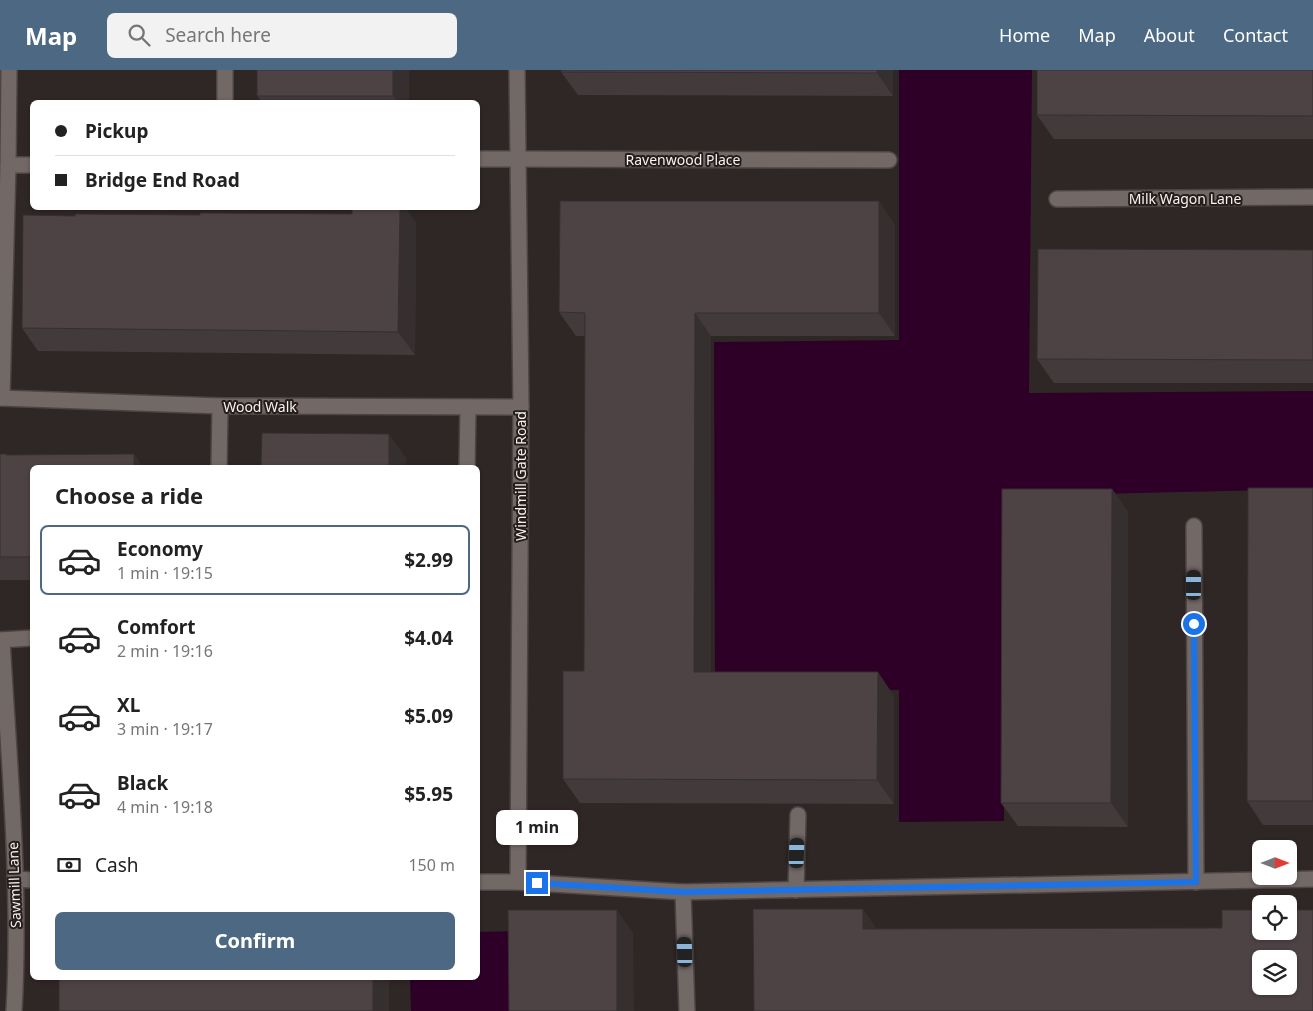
<!DOCTYPE html>
<html lang="en">
<head>
<meta charset="utf-8">
<style>
	:root { --surface:#fff; --page:#f2f2f2; --text:#222; --muted:#767676; --line:#e0e0e0; --accent:#4c6883 }
	body { margin:0; font-family:"Noto Sans",sans-serif; background:var(--page); color:var(--text); height:100vh; display:flex; flex-direction:column; font-size:19px; white-space:nowrap }
	* { box-sizing:border-box; margin:0 }
	p { font-size:16px; color:var(--muted) }
	.icon { flex:none; width:28px; height:28px; fill:none; stroke:currentColor; stroke-width:2; stroke-linecap:round; stroke-linejoin:round }
	.map { position:relative; flex:1; overflow:hidden }
	.side { position:absolute; left:30px; top:395px; width:450px; height:515px; display:flex; flex-direction:column; background:var(--surface); border-radius:8px; box-shadow:0 1px 4px #0004 }
	.side>* { flex:none }
	.top-card { position:absolute; left:30px; top:30px; width:450px; height:110px; border-radius:8px; box-shadow:0 1px 4px #0004; display:grid; align-content:center; height:110px; padding:0 25px; background:var(--surface) }
	.needle { width:32px; rotate:90deg }
	.buttons { position:absolute; left:1252px; top:770px; display:grid; gap:10px }
	.buttons a { display:grid; place-items:center; width:45px; height:45px; border-radius:8px; background:var(--surface); box-shadow:0 1px 4px #0004; font-size:25px }
	.end { position:absolute; width:22px; height:22px; margin:-11px; border:6px solid #1a73e8; background:#fff; box-shadow:0 0 0 2px #fff }
	.from { border-radius:50% }
	.bubble { position:absolute; height:35px; border-radius:8px; background:var(--surface); box-shadow:0 1px 4px #0004; font-size:16px; font-weight:700; line-height:35px; text-align:center }
	.car { position:absolute; width:15px; height:30px; margin:-15px -8px; border-radius:6px; box-shadow:0 0 4px 1px #0007; background:linear-gradient(#222 24%,#8ab4d8 0 40%,#222 0 76%,#8ab4d8 0 86%,#222 0) }
	.top-card b { display:flex; align-items:center; gap:18px; height:48px; font-size:19px }
	.top-card b+b { border-top:1px solid var(--line) }
	.top-card i { width:12px; height:12px; background:var(--text) }
	ul { padding:0; list-style:none }
	li { display:flex; align-items:center; gap:15px; height:70px; margin:0 10px 8px; padding:0 15px; border:2px solid transparent; border-radius:8px }
	li div { flex:1 }
	li b { display:block; font-size:19px }
	li em { font-style:normal; font-weight:700 }
	li.active { border-color:var(--accent) }
	li>.icon { width:45px; height:45px; stroke-width:1.5 }
	h2 { padding:0 25px; font-size:22px; line-height:60px }
	.pay { display:flex; align-items:center; gap:12px; height:55px; padding:0 25px; font-size:19px }
	.pay p { margin-inline-start:auto }
	.primary-button { display:flex; gap:10px; margin-top:auto; padding:10px 25px }
	.primary-button a { flex:1; height:58px; border-radius:8px; background:var(--accent); color:#fff; font-size:20px; font-weight:700; line-height:58px; text-align:center }
	header { display:flex; align-items:center; gap:30px; box-sizing:border-box; height:70px; padding:0 25px; background:var(--accent); color:#fff }
	header strong { font-size:24px }
	nav { display:flex; gap:28px; margin-inline-start:auto; font-size:18px }
	.search { width:350px; height:45px; background:var(--page); display:flex; align-items:center; gap:12px; box-sizing:border-box; padding:0 18px; border-radius:8px; color:var(--muted); font-size:19px }
	.map>svg:first-child { display:block }
	.water { fill:#2e0028 }
	.lines { fill:none; stroke-linecap:round; stroke-linejoin:round }
	.lane-casing { stroke:#4d4544; stroke-width:18 }
	.street-casing { stroke:#4d4544; stroke-width:18 }
	.lane { stroke:#726866; stroke-width:15 }
	.street { stroke:#726866; stroke-width:15 }
	.wall { fill:#423a3b }
	.shaded-wall { fill:#362f30 }
	.building { fill:#4d4345; stroke:#362f30; fill-rule:evenodd }
	.route { stroke:#1a73e8; stroke-width:6 }
	.labels { text-anchor:middle; dominant-baseline:central; stroke-width:4; stroke-linejoin:round; paint-order:stroke }
	.street-label { font-size:14px; fill:#f7f1f0; stroke:#251d1b }
</style>
</head>
<body>
<header>
<strong>Map</strong>
<div class="search"><svg class="icon" aria-label="search" viewBox="0 0 24 24"><circle cx="10" cy="10" r="6"/><path d="M15 15l6 6"/></svg>Search here</div>
<nav><a>Home</a><a>Map</a><a>About</a><a>Contact</a></nav>
</header>
<div class="map">
<svg width="1313" height="941" viewBox="0 0 1313 941">
	<rect width="100%" height="100%" fill="#2f2725"/>
	<g class="water">
		<path d="M 899,0 L 1032,0 L 1029,323 L 1313,321 L 1313,419 L 1005,426 L 1004,751 L 899,752 L 899,620 L 715,615 L 714,272 L 899,270 Z"/>
		<path d="M 520,861 L 521,941 L 411,941 L 410,908 L 478,908 L 478,862 Z"/>
	</g>
	<g class="lines">
		<g class="lane-casing">
			<g id="lane">
				<path d="M 467,398 L 468,337"/>
				<path d="M 1194,456 L 1196,812"/>
			</g>
		</g>
		<g class="street-casing">
			<g id="street">
				<path d="M 225,0 L 225,32"/>
				<path d="M 517,0 L 521,337 L 518,812"/>
				<path d="M 478,89 L 889,90"/>
				<path d="M 8,95 L 32,95"/>
				<path d="M 1057,129 L 1313,127"/>
				<path d="M 0,328 L 220,336 L 521,337"/>
				<path d="M 2,328 L 8,95 L 9,0"/>
				<path d="M 219,398 L 220,336"/>
				<path d="M 0,570 L 32,568"/>
				<path d="M 2,570 C 9,693 21,818 14,941"/>
				<path d="M 15,809 L 32,810"/>
				<path d="M 478,812 L 518,812 L 683,822 L 1313,809"/>
				<path d="M 796,820 L 798,745"/>
				<path d="M 683,822 L 687,941"/>
			</g>
		</g>
		<use href="#lane" class="lane"/>
		<use href="#street" class="street"/>
	</g>
	<g class="wall">
		<path d="M 257,0 L 409,0 L 409,32 L 262,32 L 257,26 Z"/>
		<path d="M 893,0 L 893,26 L 578,25 L 561,2 Z"/>
		<path d="M 1313,0 L 1313,69 L 1054,69 L 1037,45 Z"/>
		<path d="M 352,138 L 405,138 L 416,153 L 415,285 L 38,281 L 22,258 L 75,146 L 352,144 Z"/>
		<path d="M 895,155 L 895,266 L 711,266 L 711,602 L 894,626 L 894,734 L 580,733 L 563,709 L 584,601 L 585,266 L 576,266 L 559,242 Z"/>
		<path d="M 1313,180 L 1313,313 L 1054,313 L 1037,289 Z"/>
		<path d="M 0,384 L 6,384 L 8,385 L 134,384 L 143,398 L 32,398 L 32,510 L 0,510 Z"/>
		<path d="M 1313,418 L 1313,755 L 1263,755 L 1247,731 Z"/>
		<path d="M 1112,419 L 1128,442 L 1128,757 L 1018,756 L 1001,733 Z"/>
	</g>
	<g class="shaded-wall">
		<path d="M 393,0 L 409,0 L 409,32 L 398,32 L 393,26 Z"/>
		<path d="M 877,0 L 893,0 L 893,26 L 877,3 Z"/>
		<path d="M 879,131 L 895,155 L 895,266 L 879,243 Z"/>
		<path d="M 400,138 L 405,138 L 416,153 L 415,285 L 398,262 Z"/>
		<path d="M 695,243 L 711,266 L 711,625 L 694,602 Z"/>
		<path d="M 389,364 L 406,388 L 406,398 L 389,398 Z"/>
		<path d="M 134,384 L 143,398 L 134,398 Z"/>
		<path d="M 1112,419 L 1128,442 L 1128,757 L 1111,733 Z"/>
		<path d="M 878,602 L 894,626 L 894,734 L 877,710 Z"/>
		<path d="M 863,839 L 879,862 L 863,859 Z"/>
		<path d="M 617,840 L 633,863 L 634,941 L 617,941 Z"/>
		<rect x="373" y="908" width="16" height="33"/>
	</g>
	<g class="building">
		<rect x="257" y="0" width="136" height="26"/>
		<path d="M 561,0 L 877,0 L 877,3 L 561,2 Z"/>
		<path d="M 1037,0 L 1313,0 L 1313,46 L 1037,45 Z"/>
		<path d="M 560,131 L 879,131 L 879,243 L 695,243 L 694,602 L 878,602 L 877,710 L 563,709 L 563,601 L 584,601 L 585,243 L 559,242 Z"/>
		<path d="M 352,138 L 400,138 L 398,262 L 22,258 L 23,145 L 75,146 L 75,144 L 200,145 L 200,143 L 352,144 Z"/>
		<path d="M 1038,179 L 1313,180 L 1313,290 L 1037,289 Z"/>
		<path d="M 262,363 L 389,364 L 389,398 L 261,398 Z"/>
		<path d="M 0,384 L 6,384 L 6,385 L 134,384 L 134,398 L 32,398 L 32,487 L 0,487 Z"/>
		<path d="M 1248,418 L 1313,418 L 1313,731 L 1247,731 Z"/>
		<path d="M 1002,419 L 1112,419 L 1111,733 L 1001,733 Z"/>
		<path d="M 753,839 L 863,839 L 863,859 L 1222,858 L 1222,840 L 1261,840 L 1261,861 L 1289,861 L 1289,840 L 1313,840 L 1313,941 L 754,941 ZM 1261,889 L 1289,889 L 1289,916 L 1261,916 Z"/>
		<path d="M 508,840 L 617,840 L 617,941 L 509,941 Z"/>
		<rect x="59" y="908" width="314" height="33"/>
	</g>
	<g class="lines">
		<path class="route" d="M 537,813 L 683,822 L 1196,812 L 1194,554"/>
	</g>
	<g class="labels">
		<g class="street-label">
			<text x="683" y="89">Ravenwood Place</text>
			<text x="1185" y="128">Milk Wagon Lane</text>
			<text x="260" y="336">Wood Walk</text>
			<text transform="translate(520 406) rotate(-90)">Windmill Gate Road</text>
			<text transform="translate(14 815) rotate(-92)">Sawmill Lane</text>
		</g>
	</g>
</svg>
<div class="buttons">
<a><svg class="needle" viewBox="-14 -14 28 28"><path d="M0-13l5 13h-10z" fill="#e53935"/><path d="M0 13l5-13h-10z" fill="#767676"/></svg></a>
<a><svg class="icon" aria-label="locate" viewBox="0 0 24 24"><circle cx="12" cy="12" r="6"/><path d="M12 2v4M12 18v4M2 12h4M18 12h4"/></svg></a>
<a><svg class="icon" aria-label="layers" viewBox="0 0 24 24"><path d="M12 4l9 5-9 5-9-5zM3 14l9 5 9-5"/></svg></a>
</div>
<i class="end from" style="left:1194px;top:554px"></i>
<i class="end" style="left:537px;top:813px"></i>
<div class="bubble" style="left:496px;top:740px;width:82px">1 min</div>
<i class="car" style="left:1194px;top:515px;rotate:0deg"></i>
<i class="car" style="left:797px;top:783px;rotate:2deg"></i>
<i class="car" style="left:685px;top:882px;rotate:358deg"></i>
<div class="top-card">
<b><i class="from"></i>Pickup</b>
<b><i></i>Bridge End Road</b>
</div>
<section class="side">
<h2>Choose a ride</h2>
<ul>
<li class="active"><svg class="icon" aria-label="car" viewBox="0 0 24 24"><path d="M5 17H2v-5l4-1 3-4h7l3 4 3 1v5h-3M9 17h6M6 11h13"/><circle cx="7" cy="17" r="2"/><circle cx="17" cy="17" r="2"/></svg><div><b>Economy</b><p>1 min · 19:15</p></div><em>$2.99</em></li>
<li><svg class="icon" aria-label="car" viewBox="0 0 24 24"><path d="M5 17H2v-5l4-1 3-4h7l3 4 3 1v5h-3M9 17h6M6 11h13"/><circle cx="7" cy="17" r="2"/><circle cx="17" cy="17" r="2"/></svg><div><b>Comfort</b><p>2 min · 19:16</p></div><em>$4.04</em></li>
<li><svg class="icon" aria-label="car" viewBox="0 0 24 24"><path d="M5 17H2v-5l4-1 3-4h7l3 4 3 1v5h-3M9 17h6M6 11h13"/><circle cx="7" cy="17" r="2"/><circle cx="17" cy="17" r="2"/></svg><div><b>XL</b><p>3 min · 19:17</p></div><em>$5.09</em></li>
<li><svg class="icon" aria-label="car" viewBox="0 0 24 24"><path d="M5 17H2v-5l4-1 3-4h7l3 4 3 1v5h-3M9 17h6M6 11h13"/><circle cx="7" cy="17" r="2"/><circle cx="17" cy="17" r="2"/></svg><div><b>Black</b><p>4 min · 19:18</p></div><em>$5.95</em></li>
</ul>
<div class="pay"><svg class="icon" aria-label="cash" viewBox="0 0 24 24"><path d="M3 7h18v10H3z"/><circle cx="12" cy="12" r="2"/></svg>Cash<p>150 m</p></div>
<div class="primary-button"><a>Confirm</a></div>
</section>
</div>
</body>
</html>
